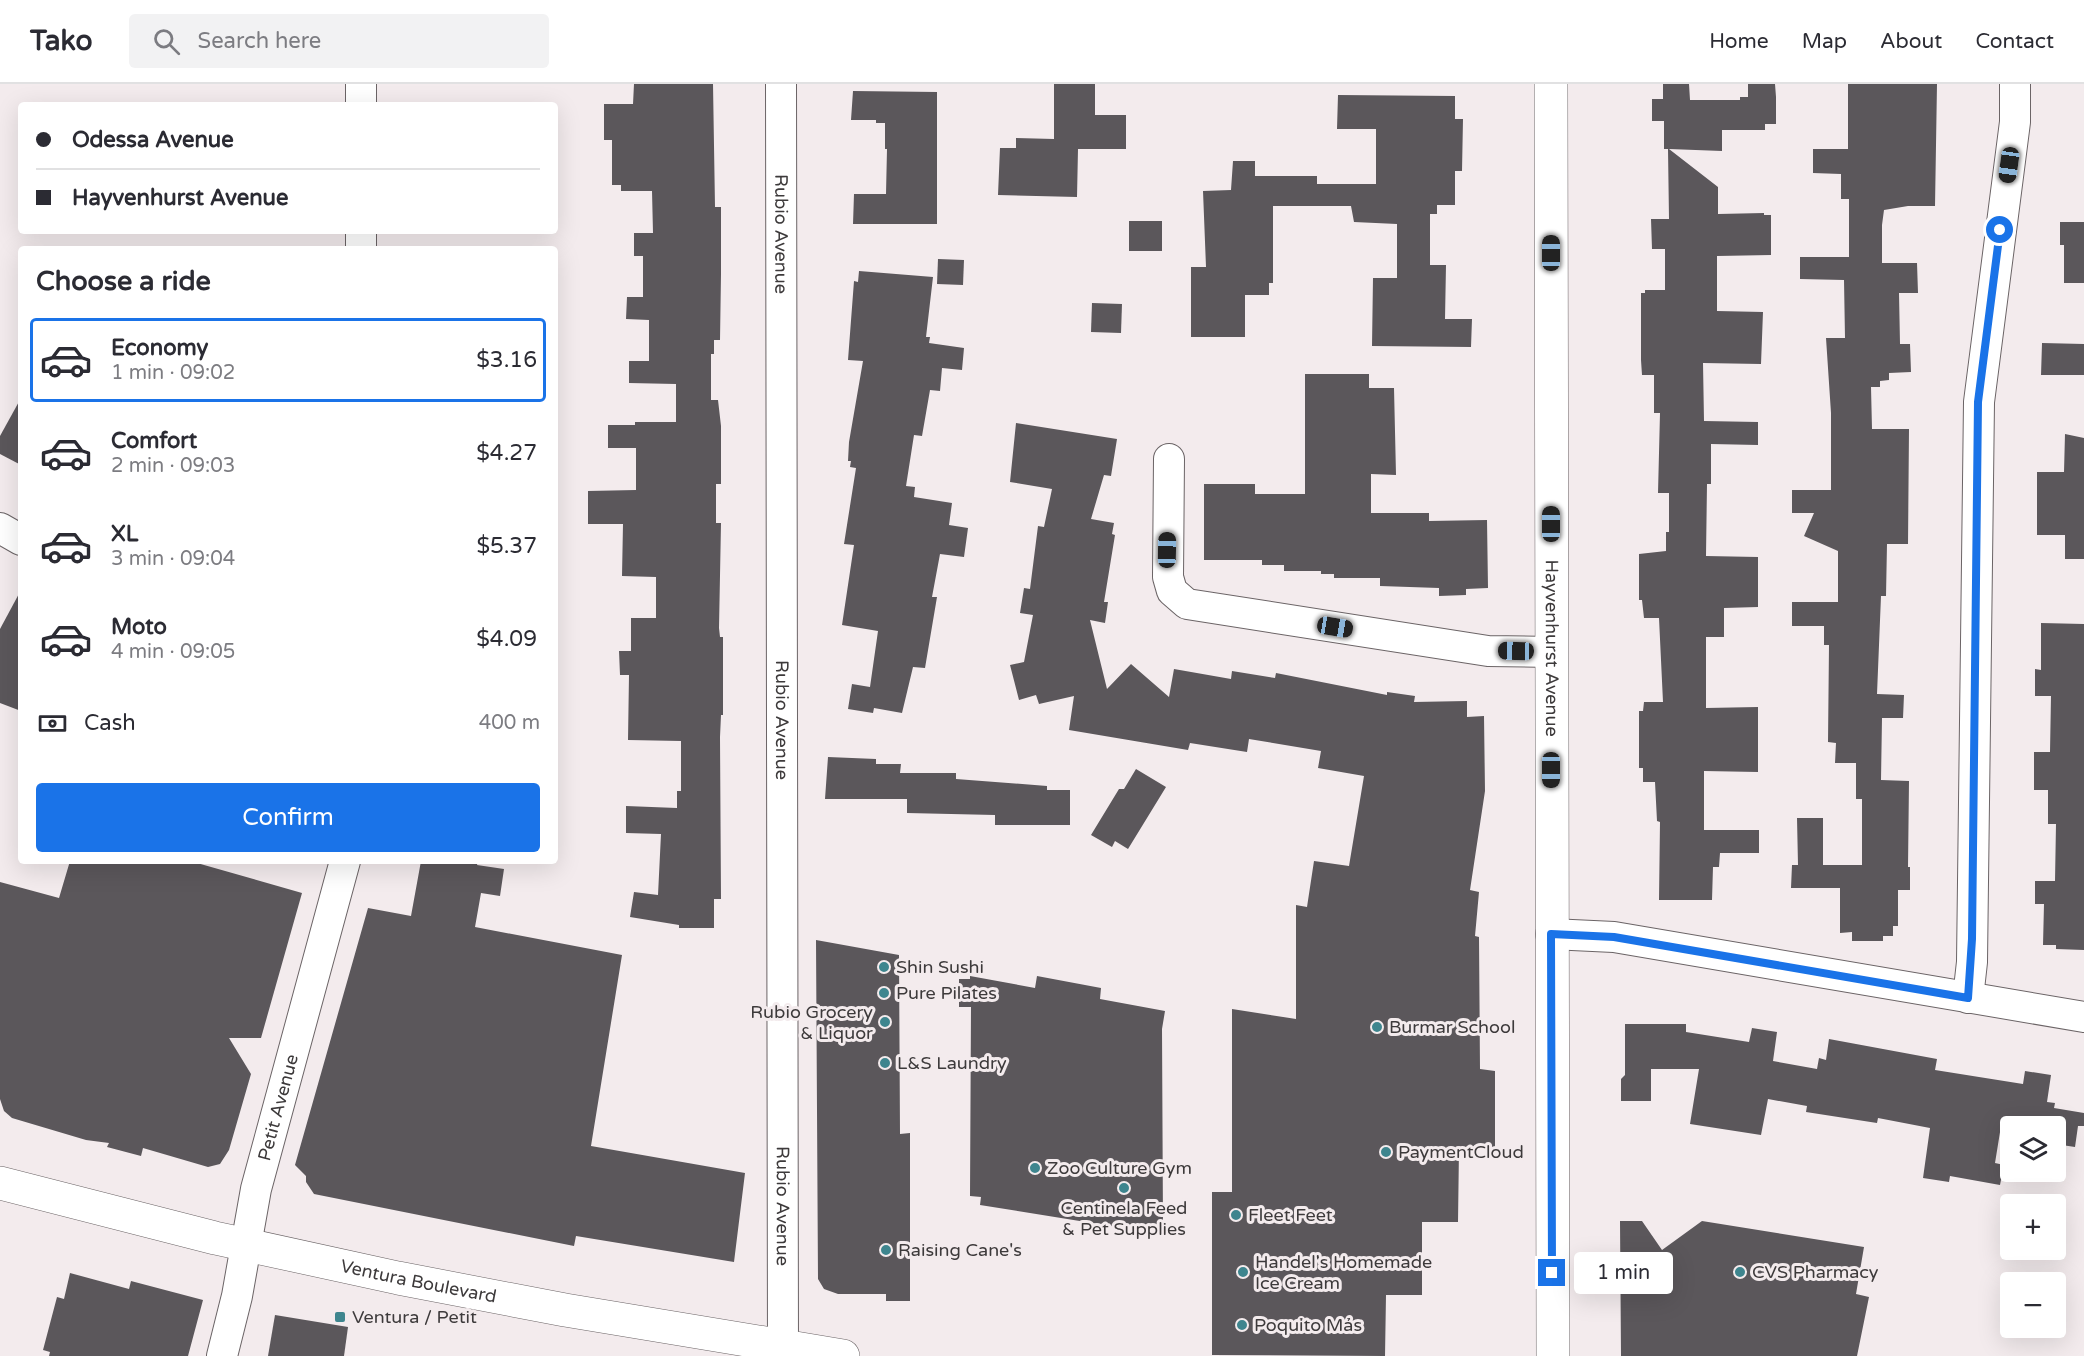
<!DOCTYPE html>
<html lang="en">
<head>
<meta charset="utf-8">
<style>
	:root { --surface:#fff; --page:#f2f2f3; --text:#2b2b33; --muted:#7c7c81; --line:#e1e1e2; --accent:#1a73e8 }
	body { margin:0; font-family:"Varela Round",sans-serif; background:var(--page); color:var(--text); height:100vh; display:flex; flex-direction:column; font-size:22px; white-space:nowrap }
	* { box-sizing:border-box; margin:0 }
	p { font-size:20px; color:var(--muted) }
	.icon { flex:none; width:33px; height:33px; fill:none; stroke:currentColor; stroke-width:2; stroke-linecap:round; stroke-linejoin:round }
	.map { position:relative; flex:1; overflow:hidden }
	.details { position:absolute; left:18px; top:162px; width:540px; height:618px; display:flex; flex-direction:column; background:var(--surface); border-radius:6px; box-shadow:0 6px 24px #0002 }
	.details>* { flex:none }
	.top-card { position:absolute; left:18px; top:18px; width:540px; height:132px; border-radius:6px; box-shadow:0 6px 24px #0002; display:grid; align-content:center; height:132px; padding:0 18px; background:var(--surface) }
	.fabs { position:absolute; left:2000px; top:1032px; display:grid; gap:12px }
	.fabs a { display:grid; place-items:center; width:66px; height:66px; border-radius:6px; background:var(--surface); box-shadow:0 6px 24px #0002; font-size:30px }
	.end { position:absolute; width:27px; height:27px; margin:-14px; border:8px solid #1a73e8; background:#fff; box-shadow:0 0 0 3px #fff }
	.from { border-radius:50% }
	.bubble { position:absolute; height:42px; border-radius:6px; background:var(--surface); box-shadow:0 6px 24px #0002; font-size:20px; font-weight:600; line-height:42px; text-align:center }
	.car { position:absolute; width:18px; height:36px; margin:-18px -9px; border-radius:8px; box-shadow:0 0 4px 2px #0007; background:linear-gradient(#222 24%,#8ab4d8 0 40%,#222 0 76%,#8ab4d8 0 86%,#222 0) }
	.top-card b { display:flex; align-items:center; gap:21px; height:57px; font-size:22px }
	.top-card b+b { border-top:2px solid var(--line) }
	.top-card i { width:15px; height:15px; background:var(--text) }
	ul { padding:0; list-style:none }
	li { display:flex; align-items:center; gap:18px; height:84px; margin:0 12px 9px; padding:0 6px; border:3px solid transparent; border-radius:6px }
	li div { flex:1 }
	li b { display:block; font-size:22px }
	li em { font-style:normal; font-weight:600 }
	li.selected { border-color:var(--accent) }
	li>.icon { width:54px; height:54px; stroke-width:1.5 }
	h2 { padding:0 18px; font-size:27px; line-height:72px }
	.pay { display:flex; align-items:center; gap:15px; height:66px; padding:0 18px; font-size:22px }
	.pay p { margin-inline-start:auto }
	.cta { display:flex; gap:12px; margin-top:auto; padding:12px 18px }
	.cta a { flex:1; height:69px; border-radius:6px; background:var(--accent); color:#fff; font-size:24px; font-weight:600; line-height:69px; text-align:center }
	header { display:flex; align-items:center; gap:36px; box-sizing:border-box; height:84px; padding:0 30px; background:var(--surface); border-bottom:2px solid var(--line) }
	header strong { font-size:28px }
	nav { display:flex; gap:33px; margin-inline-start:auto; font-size:21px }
	.search { width:420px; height:54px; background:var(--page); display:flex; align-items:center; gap:15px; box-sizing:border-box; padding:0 21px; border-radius:6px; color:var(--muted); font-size:22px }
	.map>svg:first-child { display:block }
	.building { fill:#5b575b }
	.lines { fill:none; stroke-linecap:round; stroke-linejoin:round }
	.minor-casing { stroke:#6b6466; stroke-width:32 }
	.secondary-casing { stroke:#6b6466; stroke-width:34 }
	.primary-casing { stroke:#6b6466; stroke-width:34 }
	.minor { stroke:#fff; stroke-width:30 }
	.secondary { stroke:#fff; stroke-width:33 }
	.primary { stroke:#fff; stroke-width:33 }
	.route { stroke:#1a73e8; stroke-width:8 }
	.poi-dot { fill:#3e858e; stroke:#f3ebed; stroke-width:2 }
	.labels { text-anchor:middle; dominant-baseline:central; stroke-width:6; stroke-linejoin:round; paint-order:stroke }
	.street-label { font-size:18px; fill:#3d3a3b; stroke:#f3ebed }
	.poi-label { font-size:18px; fill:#3d3a3b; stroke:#f3ebed; text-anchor:start }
</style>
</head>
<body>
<header>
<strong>Tako</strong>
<div class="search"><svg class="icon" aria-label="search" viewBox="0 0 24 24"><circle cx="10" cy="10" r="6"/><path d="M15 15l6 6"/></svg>Search here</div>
<nav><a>Home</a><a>Map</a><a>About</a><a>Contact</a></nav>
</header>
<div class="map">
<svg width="2084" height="1272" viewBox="0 0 2084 1272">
	<rect width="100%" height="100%" fill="#f3ebed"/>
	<g class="building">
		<path d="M 634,0 L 713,0 L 715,123 L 721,123 L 721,190 L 720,256 L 714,256 L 714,270 L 711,270 L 711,316 L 718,316 L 721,342 L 721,400 L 716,400 L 716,439 L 721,439 L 719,544 L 720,553 L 723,553 L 723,631 L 721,631 L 720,653 L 721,815 L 714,815 L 714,844 L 679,844 L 679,841 L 630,833 L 634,808 L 658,811 L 661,750 L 626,749 L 626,722 L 677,724 L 677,707 L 681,707 L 681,657 L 628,656 L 629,591 L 620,591 L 619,567 L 631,567 L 631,534 L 656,534 L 656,493 L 622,492 L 623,440 L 588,440 L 588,407 L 636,406 L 636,364 L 608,364 L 608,341 L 635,341 L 635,338 L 676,338 L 676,300 L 629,299 L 629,277 L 649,277 L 649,236 L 626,235 L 627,213 L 643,213 L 643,172 L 634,172 L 634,149 L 653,149 L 652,107 L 621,107 L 621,101 L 612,101 L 612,56 L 604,56 L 604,20 L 633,20 Z"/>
		<path d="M 1054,0 L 1095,0 L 1095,31 L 1126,31 L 1126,65 L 1078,65 L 1077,113 L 998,111 L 1000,64 L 1016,64 L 1016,54 L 1054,55 Z"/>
		<path d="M 1663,0 L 1689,0 L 1690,16 L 1740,16 L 1740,13 L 1748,13 L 1748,0 L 1775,0 L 1776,13 L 1776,40 L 1765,40 L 1765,46 L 1722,46 L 1722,67 L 1669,65 L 1718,103 L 1718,130 L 1764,129 L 1764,131 L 1771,131 L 1771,171 L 1717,172 L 1717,227 L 1763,228 L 1761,280 L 1703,279 L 1704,337 L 1758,338 L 1758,361 L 1711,360 L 1711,400 L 1707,400 L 1706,472 L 1758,473 L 1758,523 L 1724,524 L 1724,553 L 1706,553 L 1706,624 L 1758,623 L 1758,688 L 1704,687 L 1704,746 L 1759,746 L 1759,769 L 1720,769 L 1719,783 L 1713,783 L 1712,816 L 1659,816 L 1660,738 L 1657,737 L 1655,698 L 1643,698 L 1643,684 L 1639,684 L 1639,627 L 1643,627 L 1644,618 L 1663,618 L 1659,534 L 1644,534 L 1642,516 L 1639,516 L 1639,470 L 1666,467 L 1666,448 L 1669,448 L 1669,409 L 1658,409 L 1660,329 L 1654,329 L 1654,291 L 1642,291 L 1641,276 L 1641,209 L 1645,209 L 1645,206 L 1665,206 L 1665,165 L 1652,165 L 1651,135 L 1669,135 L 1668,65 L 1664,65 L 1664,37 L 1652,37 L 1652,15 L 1663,15 Z"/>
		<path d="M 1848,0 L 1937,0 L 1935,122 L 1908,122 L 1884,126 L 1882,141 L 1882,179 L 1917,179 L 1918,209 L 1899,209 L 1900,260 L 1910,260 L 1911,288 L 1889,289 L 1889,296 L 1880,297 L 1880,303 L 1871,303 L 1872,345 L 1909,345 L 1908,460 L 1887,460 L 1886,512 L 1881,512 L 1877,610 L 1904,611 L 1903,634 L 1882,634 L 1881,696 L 1909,697 L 1908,783 L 1910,783 L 1910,806 L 1898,806 L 1898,842 L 1893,842 L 1893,852 L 1883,852 L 1883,857 L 1852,857 L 1852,848 L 1840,849 L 1840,804 L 1791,804 L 1792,781 L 1798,781 L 1797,734 L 1823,734 L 1823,781 L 1862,781 L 1862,715 L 1856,715 L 1856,679 L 1835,679 L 1836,659 L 1828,658 L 1829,561 L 1824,561 L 1824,542 L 1792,542 L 1792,518 L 1838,518 L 1838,467 L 1804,452 L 1814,429 L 1792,429 L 1792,406 L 1831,406 L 1831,329 L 1826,254 L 1845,254 L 1844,196 L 1800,195 L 1800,173 L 1849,173 L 1849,115 L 1841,115 L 1841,90 L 1813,89 L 1813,65 L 1848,65 Z"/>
		<path d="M 853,7 L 937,8 L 937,140 L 853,140 L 854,110 L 886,110 L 887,65 L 885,65 L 885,39 L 876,39 L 876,36 L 851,36 Z"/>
		<path d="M 1338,11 L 1455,12 L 1455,35 L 1463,35 L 1462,87 L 1455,87 L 1455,121 L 1437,121 L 1437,130 L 1430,130 L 1430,181 L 1446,181 L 1445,235 L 1472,235 L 1471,263 L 1372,262 L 1373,194 L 1397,194 L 1397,140 L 1354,138 L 1351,122 L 1273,122 L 1273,199 L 1269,199 L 1269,211 L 1245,211 L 1245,253 L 1191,253 L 1191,183 L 1206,183 L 1203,107 L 1231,106 L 1233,77 L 1255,77 L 1255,92 L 1317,92 L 1317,100 L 1376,100 L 1376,45 L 1337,45 Z"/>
		<rect x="1129" y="137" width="33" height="30"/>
		<path d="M 2060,138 L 2084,138 L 2084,199 L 2064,199 L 2064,161 L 2060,161 Z"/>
		<path d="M 938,175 L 964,176 L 963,201 L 937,200 Z"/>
		<path d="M 859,187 L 933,193 L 926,253 L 930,253 L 929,259 L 964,264 L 962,286 L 942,284 L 940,307 L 930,306 L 922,352 L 914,351 L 906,402 L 915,403 L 914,413 L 952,419 L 949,441 L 968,444 L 964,473 L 940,470 L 932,513 L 937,513 L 925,584 L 913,583 L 902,629 L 874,624 L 873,629 L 848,625 L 852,600 L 870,603 L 878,547 L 842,541 L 854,461 L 844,460 L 856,384 L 850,383 L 851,377 L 848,377 L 849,358 L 863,277 L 848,276 L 854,197 L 858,198 Z"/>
		<path d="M 1092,219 L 1122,220 L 1121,249 L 1091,248 Z"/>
		<path d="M 2042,259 L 2084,260 L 2084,291 L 2041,291 Z"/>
		<path d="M 1305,290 L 1369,290 L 1369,304 L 1394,304 L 1396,391 L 1371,390 L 1371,429 L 1429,429 L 1429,437 L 1487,436 L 1488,504 L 1466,505 L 1466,511 L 1439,512 L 1439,504 L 1380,502 L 1380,494 L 1334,494 L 1334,490 L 1321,490 L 1321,487 L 1284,487 L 1284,481 L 1262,481 L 1262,476 L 1204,476 L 1204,400 L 1255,400 L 1255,410 L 1305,410 Z"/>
		<path d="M 21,314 L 21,381 L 0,370 L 0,352 Z"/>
		<path d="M 1016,339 L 1117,355 L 1111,392 L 1104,391 L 1091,435 L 1114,439 L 1112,450 L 1115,451 L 1104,518 L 1108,518 L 1105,539 L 1090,536 L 1107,605 L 1131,580 L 1169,613 L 1174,585 L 1231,595 L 1232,587 L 1275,594 L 1276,589 L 1387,611 L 1387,608 L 1415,612 L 1414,618 L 1467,617 L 1467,633 L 1484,632 L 1485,707 L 1470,806 L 1479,808 L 1475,852 L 1479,853 L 1480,985 L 1495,987 L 1495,1064 L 1459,1064 L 1458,1138 L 1422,1138 L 1422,1211 L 1386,1211 L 1385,1272 L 1212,1271 L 1212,1108 L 1232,1108 L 1232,925 L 1296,935 L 1296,821 L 1307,823 L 1314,777 L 1349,782 L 1364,692 L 1318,684 L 1321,667 L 1249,655 L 1247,668 L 1190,659 L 1188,666 L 1069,646 L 1074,612 L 1039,620 L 1036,611 L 1019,616 L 1010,581 L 1024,578 L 1033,531 L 1020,529 L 1024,504 L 1030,505 L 1038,442 L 1044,443 L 1052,405 L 1010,398 Z"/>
		<path d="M 2065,350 L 2084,354 L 2084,475 L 2065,475 L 2065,451 L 2037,451 L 2037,388 L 2064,388 Z"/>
		<path d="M 21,506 L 21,627 L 0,619 L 0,545 Z"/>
		<path d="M 2041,539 L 2084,540 L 2084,866 L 2056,865 L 2056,861 L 2043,861 L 2044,820 L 2035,820 L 2035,797 L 2055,797 L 2056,740 L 2048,740 L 2048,706 L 2034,706 L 2034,668 L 2050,668 L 2051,612 L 2035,612 L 2035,585 L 2041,586 Z"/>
		<path d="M 828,673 L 876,675 L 876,680 L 901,680 L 900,689 L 956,689 L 956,695 L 1047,702 L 1047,706 L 1070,706 L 1070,741 L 995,741 L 995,731 L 907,729 L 907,715 L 825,715 Z"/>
		<path d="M 1136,685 L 1166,703 L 1128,765 L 1115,757 L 1112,763 L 1091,751 L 1119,705 L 1124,705 Z"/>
		<path d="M 70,777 L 190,777 L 302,809 L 261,954 L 229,954 L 251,990 L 229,1066 L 220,1080 L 208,1083 L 143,1064 L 141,1072 L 107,1063 L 109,1059 L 86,1056 L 12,1034 L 4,1027 L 0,1015 L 0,798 L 59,814 Z"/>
		<path d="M 421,777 L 478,777 L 477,781 L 504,785 L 500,812 L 481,809 L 475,843 L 622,871 L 591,1062 L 745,1089 L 734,1178 L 576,1152 L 574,1162 L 314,1110 L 306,1098 L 306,1092 L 295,1081 L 368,824 L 411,832 Z"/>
		<path d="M 816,856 L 899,871 L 900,1050 L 910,1049 L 910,1217 L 886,1217 L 886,1210 L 838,1210 L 824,1205 L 818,1195 Z"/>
		<path d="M 970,892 L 1035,904 L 1037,892 L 1101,904 L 1100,915 L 1165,927 L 1162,945 L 1163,1143 L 1149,1141 L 1148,1148 L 980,1121 L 981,1113 L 970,1112 L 971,923 L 959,923 L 959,895 L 970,895 Z"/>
		<path d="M 1625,940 L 1686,940 L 1686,948 L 1749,958 L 1752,944 L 1777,948 L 1773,977 L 1817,985 L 1819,974 L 1826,976 L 1829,955 L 1937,975 L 1935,986 L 2023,1000 L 2025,987 L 2051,991 L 2047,1018 L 2055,1019 L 2054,1024 L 2084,1029 L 2084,1042 L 2078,1042 L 2075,1063 L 2055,1060 L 2055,1042 L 2001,1042 L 1995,1079 L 2004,1081 L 2000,1101 L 1950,1092 L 1949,1098 L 1923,1094 L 1930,1044 L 1878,1034 L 1877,1039 L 1806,1028 L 1807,1022 L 1768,1015 L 1761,1051 L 1690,1040 L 1699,985 L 1651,985 L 1651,1017 L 1621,1017 L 1621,995 L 1625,991 Z"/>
		<path d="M 1620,1137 L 1642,1137 L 1662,1166 L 1702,1137 L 1864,1163 L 1856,1210 L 1869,1213 L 1857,1272 L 1621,1272 Z"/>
		<path d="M 70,1189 L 129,1205 L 131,1197 L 203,1216 L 188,1272 L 49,1272 L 50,1268 L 43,1266 L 57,1213 L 64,1215 Z"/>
		<path d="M 275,1231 L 348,1243 L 344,1272 L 268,1272 Z"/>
	</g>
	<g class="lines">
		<g class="minor-casing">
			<g id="minor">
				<path d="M 361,0 L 361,21"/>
				<path id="s1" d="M 781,0 L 783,1272"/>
				<path d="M 361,147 L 361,165"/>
				<path d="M 1169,375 L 1168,493 L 1172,507 L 1187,520 L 1488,567 L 1551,568"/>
				<path d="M 0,444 L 21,456"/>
				<path d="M 1551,850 L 1614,853 L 2084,933"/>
				<path d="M 1968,914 L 1972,878 L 1979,318 L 2015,38 L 2015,0"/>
				<path id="s2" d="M 222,1272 L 237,1212 L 256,1105 L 345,777"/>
			</g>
		</g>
		<g class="secondary-casing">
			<g id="secondary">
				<path id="s3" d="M 1551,0 L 1553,1272"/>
			</g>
		</g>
		<g class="primary-casing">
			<g id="primary">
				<path id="s4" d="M 0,1099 L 215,1154 L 398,1194 L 565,1226 L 843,1272"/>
			</g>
		</g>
		<use href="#minor" class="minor"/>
		<use href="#secondary" class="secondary"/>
		<use href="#primary" class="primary"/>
	</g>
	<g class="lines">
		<path class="route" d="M 1552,1189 L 1551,850 L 1614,853 L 1968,914 L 1972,855 L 1978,318 L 2000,146"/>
	</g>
	<g class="poi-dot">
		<circle cx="884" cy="883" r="6"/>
		<circle cx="884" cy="909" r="6"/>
		<circle cx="885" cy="938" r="6"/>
		<circle cx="1377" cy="943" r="6"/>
		<circle cx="885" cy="979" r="6"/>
		<circle cx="1386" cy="1068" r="6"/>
		<circle cx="1035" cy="1084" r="6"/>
		<circle cx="1124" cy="1104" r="6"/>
		<circle cx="1236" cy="1131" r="6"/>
		<circle cx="886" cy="1166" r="6"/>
		<circle cx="1243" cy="1188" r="6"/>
		<circle cx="1740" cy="1188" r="6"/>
		<rect x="334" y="1227" width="12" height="12" rx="3"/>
		<circle cx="1242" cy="1241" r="6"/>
	</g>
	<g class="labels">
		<g class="street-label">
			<text stroke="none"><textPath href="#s1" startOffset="150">Rubio Avenue</textPath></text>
			<text stroke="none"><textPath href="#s3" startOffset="564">Hayvenhurst Avenue</textPath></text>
			<text stroke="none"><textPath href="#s1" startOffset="636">Rubio Avenue</textPath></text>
			<text stroke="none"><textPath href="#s2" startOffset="255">Petit Avenue</textPath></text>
			<text stroke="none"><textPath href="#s1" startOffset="1122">Rubio Avenue</textPath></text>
			<text stroke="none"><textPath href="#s4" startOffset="430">Ventura Boulevard</textPath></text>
		</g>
		<g class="poi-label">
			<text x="896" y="883">Shin Sushi</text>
			<text x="896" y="909">Pure Pilates</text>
			<text x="873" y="928" text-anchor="end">Rubio Grocery<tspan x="873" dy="21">&amp; Liquor</tspan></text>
			<text x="1389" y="943">Burmar School</text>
			<text x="897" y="979">L&amp;S Laundry</text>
			<text x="1398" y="1068">PaymentCloud</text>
			<text x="1047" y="1084">Zoo Culture Gym</text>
			<text x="1124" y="1124" text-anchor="middle">Centinela Feed<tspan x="1124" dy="21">&amp; Pet Supplies</tspan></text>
			<text x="1248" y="1131">Fleet Feet</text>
			<text x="898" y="1166">Raising Cane's</text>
			<text x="1255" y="1178">Handel's Homemade<tspan x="1255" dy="21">Ice Cream</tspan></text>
			<text x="1752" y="1188">CVS Pharmacy</text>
			<text x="352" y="1233">Ventura / Petit</text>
			<text x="1254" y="1241">Poquito Más</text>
		</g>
	</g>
</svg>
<div class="fabs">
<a><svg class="icon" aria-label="layers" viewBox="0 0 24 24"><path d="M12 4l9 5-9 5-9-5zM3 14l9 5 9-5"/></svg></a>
<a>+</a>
<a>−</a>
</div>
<i class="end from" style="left:2000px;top:146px"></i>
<i class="end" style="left:1552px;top:1189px"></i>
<div class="bubble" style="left:1574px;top:1168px;width:99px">1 min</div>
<i class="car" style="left:2009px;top:81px;rotate:188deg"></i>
<i class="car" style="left:1551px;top:169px;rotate:0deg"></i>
<i class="car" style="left:1551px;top:440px;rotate:0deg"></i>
<i class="car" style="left:1167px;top:466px;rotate:1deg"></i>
<i class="car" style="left:1335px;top:543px;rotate:99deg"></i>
<i class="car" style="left:1516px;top:567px;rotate:271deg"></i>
<i class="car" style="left:1551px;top:686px;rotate:180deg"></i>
<div class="top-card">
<b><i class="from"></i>Odessa Avenue</b>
<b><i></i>Hayvenhurst Avenue</b>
</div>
<section class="details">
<h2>Choose a ride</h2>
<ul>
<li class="selected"><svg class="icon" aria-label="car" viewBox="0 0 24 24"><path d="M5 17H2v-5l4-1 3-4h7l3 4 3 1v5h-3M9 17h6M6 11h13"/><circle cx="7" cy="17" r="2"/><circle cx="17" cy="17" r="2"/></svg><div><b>Economy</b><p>1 min · 09:02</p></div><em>$3.16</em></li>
<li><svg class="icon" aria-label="car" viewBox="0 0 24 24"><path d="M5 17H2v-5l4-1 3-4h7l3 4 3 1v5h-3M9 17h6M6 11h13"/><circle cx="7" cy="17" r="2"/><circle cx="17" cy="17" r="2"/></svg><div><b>Comfort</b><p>2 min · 09:03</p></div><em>$4.27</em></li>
<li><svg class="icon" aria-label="car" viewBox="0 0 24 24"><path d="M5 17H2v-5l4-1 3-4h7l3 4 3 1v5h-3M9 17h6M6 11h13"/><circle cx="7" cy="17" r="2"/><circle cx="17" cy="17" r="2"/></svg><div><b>XL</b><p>3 min · 09:04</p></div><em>$5.37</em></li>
<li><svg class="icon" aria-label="car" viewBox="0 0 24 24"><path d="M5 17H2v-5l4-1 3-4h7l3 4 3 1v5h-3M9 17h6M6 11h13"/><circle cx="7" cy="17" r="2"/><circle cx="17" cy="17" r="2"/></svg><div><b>Moto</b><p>4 min · 09:05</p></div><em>$4.09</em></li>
</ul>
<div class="pay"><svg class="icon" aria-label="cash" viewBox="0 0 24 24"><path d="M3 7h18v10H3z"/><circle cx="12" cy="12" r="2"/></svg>Cash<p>400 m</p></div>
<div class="cta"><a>Confirm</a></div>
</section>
</div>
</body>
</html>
